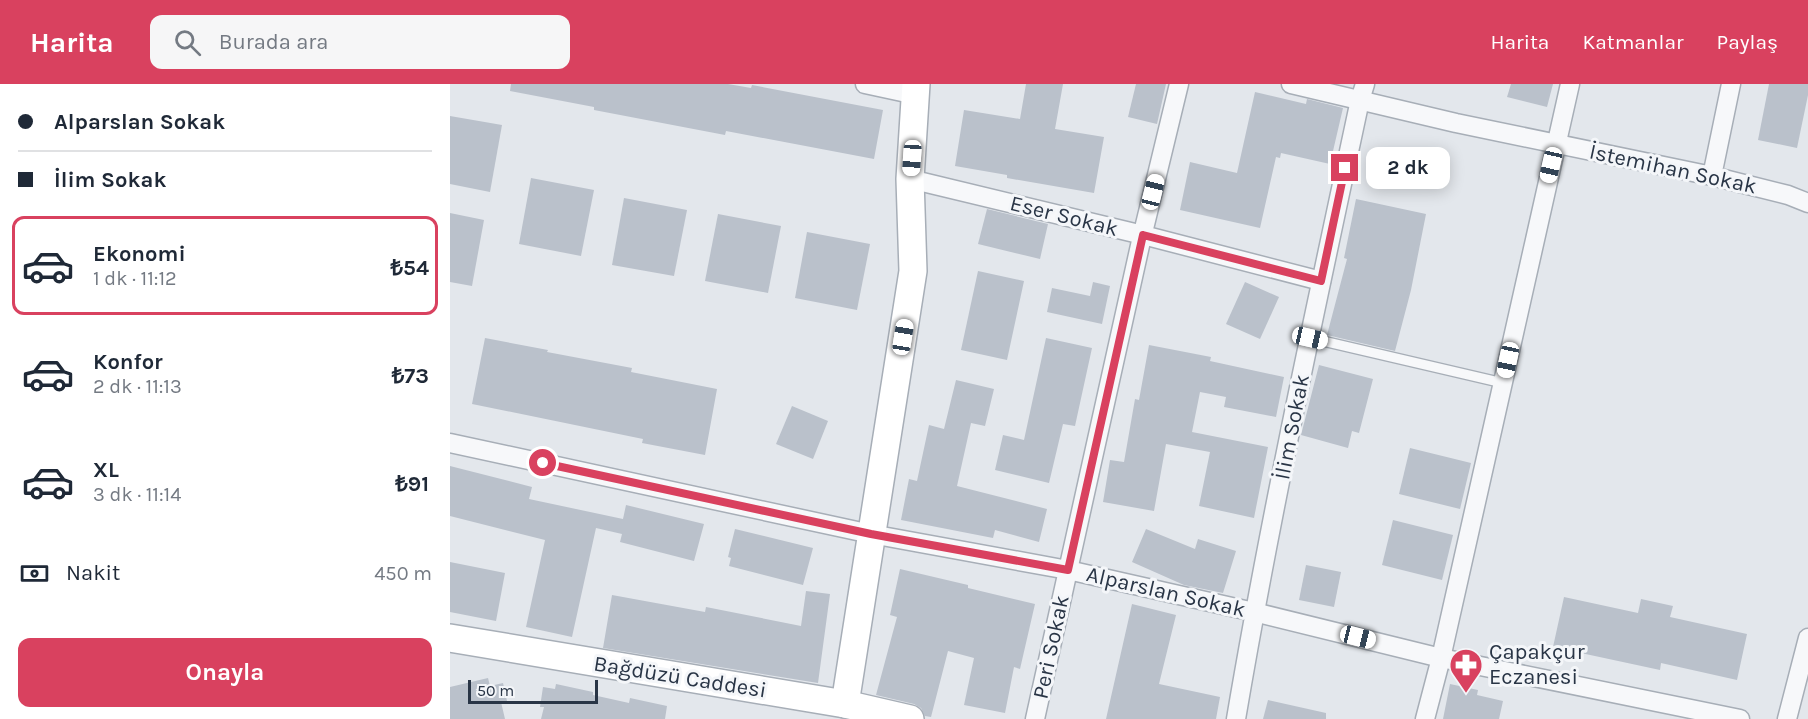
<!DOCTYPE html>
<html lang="tr">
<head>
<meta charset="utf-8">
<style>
	:root { --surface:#fff; --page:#f6f6f7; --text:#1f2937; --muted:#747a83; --line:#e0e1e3; --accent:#d9415f }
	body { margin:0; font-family:Karla,sans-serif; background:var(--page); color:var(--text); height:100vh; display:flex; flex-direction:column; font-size:22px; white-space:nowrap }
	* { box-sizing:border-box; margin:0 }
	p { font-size:20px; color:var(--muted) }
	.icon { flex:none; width:33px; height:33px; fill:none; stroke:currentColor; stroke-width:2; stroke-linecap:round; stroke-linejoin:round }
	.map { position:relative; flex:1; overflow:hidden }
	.side { display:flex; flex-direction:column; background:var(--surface); width:450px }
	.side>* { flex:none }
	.guide { display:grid; align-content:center; height:132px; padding:0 18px; background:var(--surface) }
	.scale { position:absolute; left:18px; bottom:15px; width:130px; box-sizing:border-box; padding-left:6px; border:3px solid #293546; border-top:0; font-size:16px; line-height:21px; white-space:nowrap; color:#293546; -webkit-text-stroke:4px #f4f6f9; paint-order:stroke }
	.end { position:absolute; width:27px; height:27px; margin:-14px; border:8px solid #d9415f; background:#fff; box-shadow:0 0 0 3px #fff }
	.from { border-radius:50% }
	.bubble { position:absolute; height:42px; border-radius:12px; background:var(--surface); box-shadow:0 3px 15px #0003; font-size:20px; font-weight:700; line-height:42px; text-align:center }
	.car { position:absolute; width:18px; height:36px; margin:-18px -9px; border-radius:8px; box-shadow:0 0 4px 2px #0007; background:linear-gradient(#fff 24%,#345 0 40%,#fff 0 76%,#345 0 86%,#fff 0) }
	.guide b { display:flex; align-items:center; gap:21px; height:57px; font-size:22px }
	.guide b+b { border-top:2px solid var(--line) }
	.guide i { width:15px; height:15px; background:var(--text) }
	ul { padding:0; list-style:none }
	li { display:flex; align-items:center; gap:18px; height:99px; margin:0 12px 9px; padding:0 6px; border:3px solid transparent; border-radius:12px }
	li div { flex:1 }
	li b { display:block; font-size:22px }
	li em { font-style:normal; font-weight:700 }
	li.active { border-color:var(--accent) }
	li>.icon { width:54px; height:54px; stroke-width:1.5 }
	.pay { display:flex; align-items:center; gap:15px; height:66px; padding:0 18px; font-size:22px }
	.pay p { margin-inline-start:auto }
	.button { display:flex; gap:12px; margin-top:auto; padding:12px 18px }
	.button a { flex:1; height:69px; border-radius:12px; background:var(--accent); color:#fff; font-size:24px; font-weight:700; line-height:69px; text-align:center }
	header { display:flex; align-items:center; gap:36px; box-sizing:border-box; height:84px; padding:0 30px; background:var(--accent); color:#fff }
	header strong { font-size:28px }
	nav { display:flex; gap:33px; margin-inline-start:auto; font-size:21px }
	.search { width:420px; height:54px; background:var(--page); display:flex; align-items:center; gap:15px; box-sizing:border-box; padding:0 21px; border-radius:12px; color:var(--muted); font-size:22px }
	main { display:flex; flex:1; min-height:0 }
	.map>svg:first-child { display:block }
	.building { fill:#bac1cb }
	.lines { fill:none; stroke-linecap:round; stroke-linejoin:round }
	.lane-casing { stroke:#a7aeb7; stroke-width:12 }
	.street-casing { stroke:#a7aeb7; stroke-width:21 }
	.secondary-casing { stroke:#a7aeb7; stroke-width:30 }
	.lane { stroke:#f7f8fa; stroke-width:9 }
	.street { stroke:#f7f8fa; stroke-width:18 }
	.secondary { stroke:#fff; stroke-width:27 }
	.route { stroke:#d9415f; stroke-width:8 }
	.labels { text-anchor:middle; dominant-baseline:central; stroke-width:6; stroke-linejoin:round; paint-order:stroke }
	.street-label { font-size:22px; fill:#293546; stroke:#f4f6f9 }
	.poi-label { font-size:22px; fill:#293546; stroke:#f4f6f9; text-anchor:start }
</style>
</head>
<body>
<header>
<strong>Harita</strong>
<div class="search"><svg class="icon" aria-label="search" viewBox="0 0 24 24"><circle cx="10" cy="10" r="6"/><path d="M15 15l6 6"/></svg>Burada ara</div>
<nav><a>Harita</a><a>Katmanlar</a><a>Paylaş</a></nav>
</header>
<main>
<section class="side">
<div class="guide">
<b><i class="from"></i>Alparslan Sokak</b>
<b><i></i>İlim Sokak</b>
</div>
<ul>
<li class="active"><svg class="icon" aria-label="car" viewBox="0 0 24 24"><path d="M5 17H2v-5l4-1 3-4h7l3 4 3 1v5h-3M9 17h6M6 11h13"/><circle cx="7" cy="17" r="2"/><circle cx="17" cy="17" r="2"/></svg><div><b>Ekonomi</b><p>1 dk · 11:12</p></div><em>₺54</em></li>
<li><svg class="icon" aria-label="car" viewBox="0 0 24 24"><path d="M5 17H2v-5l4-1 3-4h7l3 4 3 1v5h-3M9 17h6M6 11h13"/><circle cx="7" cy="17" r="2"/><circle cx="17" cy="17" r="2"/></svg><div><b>Konfor</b><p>2 dk · 11:13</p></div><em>₺73</em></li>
<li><svg class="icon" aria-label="car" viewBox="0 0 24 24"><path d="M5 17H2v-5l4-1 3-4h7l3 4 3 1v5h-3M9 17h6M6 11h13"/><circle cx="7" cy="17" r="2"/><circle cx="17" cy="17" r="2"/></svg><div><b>XL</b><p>3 dk · 11:14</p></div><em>₺91</em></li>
</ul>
<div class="pay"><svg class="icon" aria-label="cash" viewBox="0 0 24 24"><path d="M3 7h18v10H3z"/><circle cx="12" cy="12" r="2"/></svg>Nakit<p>450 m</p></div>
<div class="button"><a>Onayla</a></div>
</section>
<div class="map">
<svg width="1358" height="635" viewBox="0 0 1358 635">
	<rect width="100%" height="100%" fill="#e3e7ec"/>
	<g class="building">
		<path d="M 61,0 L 278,0 L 301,4 L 302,1 L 433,26 L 424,75 L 276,47 L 275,51 L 144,26 L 144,23 L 60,7 Z"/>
		<path d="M 576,0 L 613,0 L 605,45 L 654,53 L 644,109 L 557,94 L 557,91 L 505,82 L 514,26 L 570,35 Z"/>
		<path d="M 686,0 L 716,0 L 707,40 L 678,33 Z"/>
		<path d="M 1061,0 L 1103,0 L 1097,23 L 1057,13 Z"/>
		<path d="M 1319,0 L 1358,0 L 1358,11 L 1347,64 L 1308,56 Z"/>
		<path d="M 805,8 L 856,20 L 857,15 L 893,24 L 880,80 L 831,69 L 830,74 L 826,73 L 810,144 L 730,126 L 740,78 L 787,89 Z"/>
		<path d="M 0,32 L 52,41 L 40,108 L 0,100 Z"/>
		<path d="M 81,94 L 144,106 L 131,172 L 69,160 Z"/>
		<path d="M 174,114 L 237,126 L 224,192 L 162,181 Z"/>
		<path d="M 906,115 L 976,130 L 961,206 L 945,267 L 877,251 L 897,175 L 894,174 Z"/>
		<path d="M 537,125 L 598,140 L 590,175 L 528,160 Z"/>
		<path d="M 0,129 L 34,136 L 22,202 L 0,198 Z"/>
		<path d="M 268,130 L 331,142 L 318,209 L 255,197 Z"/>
		<path d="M 357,148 L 420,160 L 407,226 L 345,214 Z"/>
		<path d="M 528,187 L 574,197 L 557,276 L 511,266 Z"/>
		<path d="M 643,198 L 660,202 L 652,240 L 597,228 L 602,204 L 640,212 Z"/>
		<path d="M 795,198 L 829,213 L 810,255 L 776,240 Z"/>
		<path d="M 35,254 L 98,266 L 97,268 L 182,284 L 181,288 L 267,305 L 255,371 L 192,359 L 193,355 L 22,320 Z"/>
		<path d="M 596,254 L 642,264 L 625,342 L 613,340 L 599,399 L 545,386 L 553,351 L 574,356 Z"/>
		<path d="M 699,261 L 761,273 L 760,277 L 834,293 L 826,333 L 774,323 L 776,313 L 750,308 L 742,348 L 818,363 L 804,434 L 749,422 L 760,368 L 716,360 L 704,427 L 653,418 L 660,376 L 674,378 L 685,315 L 689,316 Z"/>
		<path d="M 869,281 L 923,295 L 909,349 L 902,347 L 898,364 L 851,351 Z"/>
		<path d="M 506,296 L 544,305 L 535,342 L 521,339 L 507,402 L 597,425 L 589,458 L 545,446 L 543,454 L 451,436 L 459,395 L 467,397 L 479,341 L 494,345 Z"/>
		<path d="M 342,322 L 378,337 L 363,375 L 326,360 Z"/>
		<path d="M 960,364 L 1021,379 L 1010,425 L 949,410 Z"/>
		<path d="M 0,382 L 82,403 L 79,415 L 173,435 L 176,421 L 254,440 L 244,477 L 170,458 L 172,450 L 146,444 L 122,553 L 76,543 L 95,456 L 0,432 Z"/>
		<path d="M 943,436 L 1003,451 L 992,496 L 932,481 Z"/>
		<path d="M 285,445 L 363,464 L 353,501 L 279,482 L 281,474 L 278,473 Z"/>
		<path d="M 696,445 L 745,465 L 748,455 L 786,467 L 773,509 L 734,501 L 682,478 Z"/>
		<path d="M 0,478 L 55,489 L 46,537 L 0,528 Z"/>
		<path d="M 856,481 L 891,488 L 884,523 L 849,516 Z"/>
		<path d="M 450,485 L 518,501 L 518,504 L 585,520 L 570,585 L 564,583 L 555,629 L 514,621 L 524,574 L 498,567 L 481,633 L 475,632 L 471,624 L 464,620 L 426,611 L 447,533 L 440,531 Z"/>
		<path d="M 356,507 L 380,510 L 368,599 L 153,564 L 162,511 L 255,528 L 256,523 L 351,542 Z"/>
		<path d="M 1114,513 L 1188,529 L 1191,515 L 1223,522 L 1220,533 L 1297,550 L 1287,596 L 1211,579 L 1210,586 L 1103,563 Z"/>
		<path d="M 682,520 L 726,531 L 709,600 L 770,613 L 766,635 L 656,635 Z"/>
		<path d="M 38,594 L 40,602 L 53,599 L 57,617 L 51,618 L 55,635 L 0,635 L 0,603 Z"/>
		<path d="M 106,600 L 143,608 L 143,611 L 179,619 L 180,614 L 217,622 L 215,635 L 91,635 L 94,623 L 90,623 L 93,603 L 105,605 Z"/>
		<path d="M 1000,600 L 1028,606 L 1027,611 L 1053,617 L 1049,635 L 993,635 Z"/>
		<path d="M 818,616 L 876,629 L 876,635 L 813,635 Z"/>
	</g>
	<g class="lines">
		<g class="lane-casing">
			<path id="lane" d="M 860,254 L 1053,299"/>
		</g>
		<g class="street-casing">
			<g id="street">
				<path d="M 415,0 L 466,11"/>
				<path d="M 841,0 L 1006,39 L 1262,92 L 1338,111 L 1358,119"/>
				<path d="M 1262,92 L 1281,0"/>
				<path d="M 460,95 L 693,151 L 871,197"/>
				<path d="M 0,359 L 421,450 L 618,486 L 804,528 L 991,574 L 1290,635"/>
				<path d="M 585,635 L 691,157 L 729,0"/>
				<path d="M 786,635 C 821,428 866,222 910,16 L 915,0"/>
				<path d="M 975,635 L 991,574 L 1120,0"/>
				<path d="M 1337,635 L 1358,554"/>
			</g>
		</g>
		<g class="secondary-casing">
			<g id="secondary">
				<path d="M 0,554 L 395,620 L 460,635"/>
				<path d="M 395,620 L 463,187 L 460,95 L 466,0"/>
			</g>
		</g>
		<use href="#lane" class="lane"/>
		<use href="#street" class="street"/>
		<use href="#secondary" class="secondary"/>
	</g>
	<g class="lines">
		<path class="route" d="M 93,379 L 421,450 L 618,486 L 693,151 L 871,197 L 895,84"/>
	</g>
	<defs>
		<g id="pharmacy-pin" transform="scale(1.725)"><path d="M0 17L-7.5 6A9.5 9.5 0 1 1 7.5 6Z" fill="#d9415f" stroke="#f4f6f9"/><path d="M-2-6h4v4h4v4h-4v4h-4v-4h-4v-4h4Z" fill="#fff"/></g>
	</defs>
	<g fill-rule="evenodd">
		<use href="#pharmacy-pin" x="1016" y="581"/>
	</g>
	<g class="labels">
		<g class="street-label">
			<text transform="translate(1223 85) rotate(12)">İstemihan Sokak</text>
			<text transform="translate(614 132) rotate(14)">Eser Sokak</text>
			<text transform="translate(842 343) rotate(-79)">İlim Sokak</text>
			<text transform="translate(716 508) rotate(13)">Alparslan Sokak</text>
			<text transform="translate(601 563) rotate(-78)">Peri Sokak</text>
			<text transform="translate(230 593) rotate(9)">Bağdüzü Caddesi</text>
		</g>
		<g class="poi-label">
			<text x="1039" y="568">Çapakçur<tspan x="1039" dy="25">Eczanesi</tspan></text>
		</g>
	</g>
</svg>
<div class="scale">50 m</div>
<i class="end from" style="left:93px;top:379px"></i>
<i class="end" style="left:895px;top:84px"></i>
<div class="bubble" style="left:916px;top:63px;width:84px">2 dk</div>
<i class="car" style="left:462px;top:74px;rotate:184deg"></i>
<i class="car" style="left:1101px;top:81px;rotate:193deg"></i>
<i class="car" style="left:703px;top:108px;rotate:14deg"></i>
<i class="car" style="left:453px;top:253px;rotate:9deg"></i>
<i class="car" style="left:860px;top:254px;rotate:103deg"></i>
<i class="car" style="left:1058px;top:276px;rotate:192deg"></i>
<i class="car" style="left:908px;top:553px;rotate:104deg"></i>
</div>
</main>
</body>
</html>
